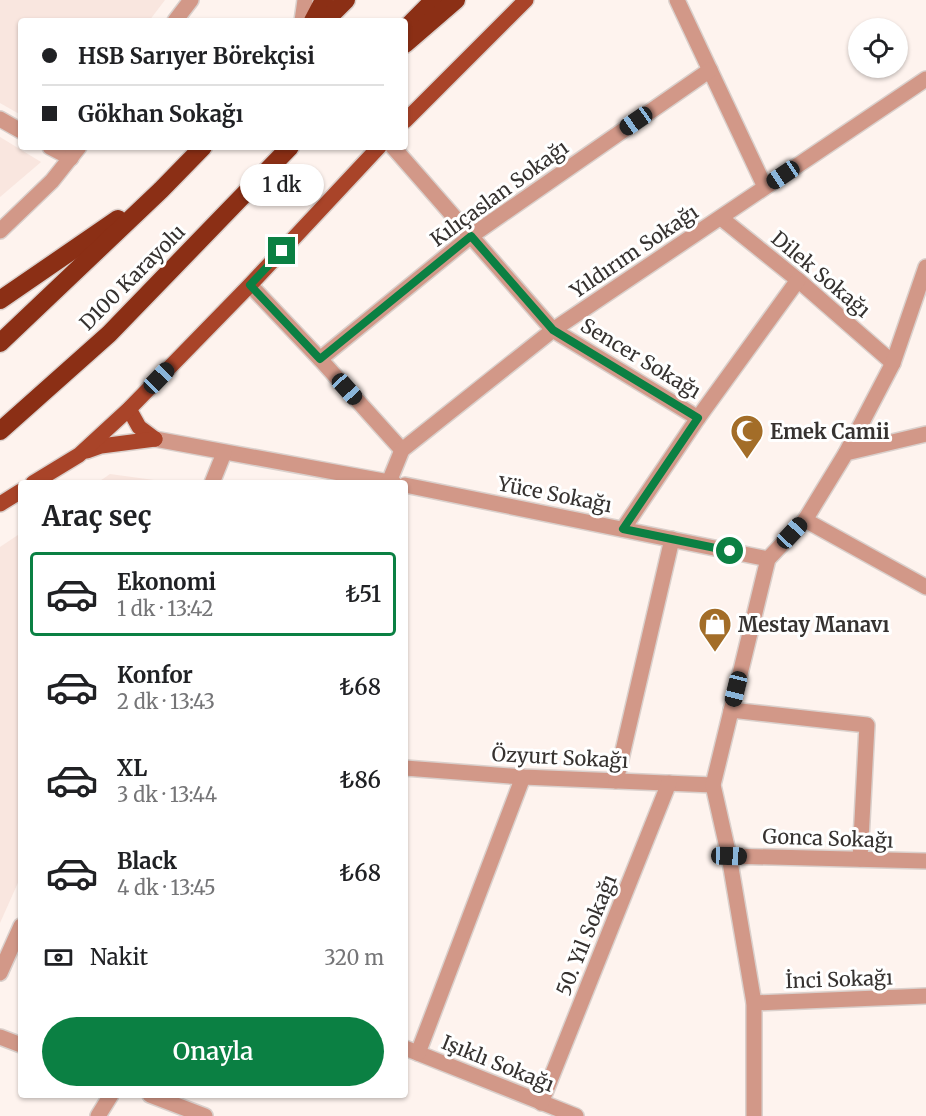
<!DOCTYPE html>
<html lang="tr">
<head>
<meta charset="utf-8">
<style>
	:root { --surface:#fff; --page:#f2f2f2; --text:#202124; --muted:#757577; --line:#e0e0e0; --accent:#0b8043 }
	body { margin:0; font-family:Merriweather,serif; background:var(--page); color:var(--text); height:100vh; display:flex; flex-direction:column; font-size:22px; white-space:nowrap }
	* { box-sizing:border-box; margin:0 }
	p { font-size:20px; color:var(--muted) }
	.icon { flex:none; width:33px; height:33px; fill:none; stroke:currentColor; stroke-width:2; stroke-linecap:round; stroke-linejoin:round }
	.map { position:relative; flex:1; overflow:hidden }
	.sheet { position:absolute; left:18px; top:480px; width:390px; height:618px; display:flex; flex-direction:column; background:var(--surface); border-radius:6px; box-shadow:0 2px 4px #0004 }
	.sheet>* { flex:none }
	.hud { position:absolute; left:18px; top:18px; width:390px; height:132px; border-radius:6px; box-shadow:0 2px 4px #0004; display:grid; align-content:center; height:132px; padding:0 24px; background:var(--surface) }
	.tools { position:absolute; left:848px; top:18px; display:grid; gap:12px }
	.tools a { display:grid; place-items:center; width:60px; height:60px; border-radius:50%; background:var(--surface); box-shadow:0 2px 4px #0004; font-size:30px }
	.end { position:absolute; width:27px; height:27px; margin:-14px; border:8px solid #0b8043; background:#fff; box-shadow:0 0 0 3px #fff }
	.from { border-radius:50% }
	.bubble { position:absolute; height:42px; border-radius:21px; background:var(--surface); box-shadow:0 2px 4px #0004; font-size:20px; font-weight:600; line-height:42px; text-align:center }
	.car { position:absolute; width:18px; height:36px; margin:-18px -9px; border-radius:8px; box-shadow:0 0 4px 2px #0007; background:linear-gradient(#222 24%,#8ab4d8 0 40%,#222 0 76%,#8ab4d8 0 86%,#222 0) }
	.hud b { display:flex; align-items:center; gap:21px; height:57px; font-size:22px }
	.hud b+b { border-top:2px solid var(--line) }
	.hud i { width:15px; height:15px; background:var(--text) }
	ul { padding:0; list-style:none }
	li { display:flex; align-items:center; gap:18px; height:84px; margin:0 12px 9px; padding:0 12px; border:3px solid transparent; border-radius:6px }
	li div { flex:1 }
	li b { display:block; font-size:22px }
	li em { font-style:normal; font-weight:600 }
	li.current { border-color:var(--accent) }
	li>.icon { width:54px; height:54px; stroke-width:1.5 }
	h2 { padding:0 24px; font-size:27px; line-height:72px }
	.pay { display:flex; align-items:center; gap:15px; height:66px; padding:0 24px; font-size:22px }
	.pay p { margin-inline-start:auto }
	.button { display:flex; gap:12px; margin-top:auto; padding:12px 24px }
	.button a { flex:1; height:69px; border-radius:36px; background:var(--accent); color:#fff; font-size:24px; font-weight:600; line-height:69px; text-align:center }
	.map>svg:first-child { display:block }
	.built { fill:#f9e6df }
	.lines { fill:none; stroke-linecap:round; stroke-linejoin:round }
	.minor-casing { stroke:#dad0cc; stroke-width:18 }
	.major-casing { stroke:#dad0cc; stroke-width:18 }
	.highway-casing { stroke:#dad0cc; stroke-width:21 }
	.minor { stroke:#d29888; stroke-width:15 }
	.major { stroke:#a94429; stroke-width:15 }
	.highway { stroke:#8b2f15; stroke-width:18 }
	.route { stroke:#0b8043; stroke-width:8 }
	.labels { text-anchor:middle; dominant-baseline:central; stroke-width:6; stroke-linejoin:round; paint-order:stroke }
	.street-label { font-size:20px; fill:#363230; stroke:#fff }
	.poi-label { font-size:20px; font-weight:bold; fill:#363230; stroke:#fff; text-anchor:start }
</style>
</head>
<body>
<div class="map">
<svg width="926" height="1116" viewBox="0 0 926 1116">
	<rect width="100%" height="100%" fill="#fef3ee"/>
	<g class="built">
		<path d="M 0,0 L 165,0 L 149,21 L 21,21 L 21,115 L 0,103 Z"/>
		<path d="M 0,137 L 41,162 L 0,197 Z"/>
		<path d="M 110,474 L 176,483 L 97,483 Z"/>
		<path d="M 21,533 L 21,876 L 0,923 L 0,547 Z"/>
	</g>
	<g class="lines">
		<g class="minor-casing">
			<g id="minor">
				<path d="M 677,0 L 765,187"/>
				<path d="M 175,21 L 191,0"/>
				<path d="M 302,21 L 305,0"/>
				<path d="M 0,119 L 21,131"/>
				<path d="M 50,147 L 71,158"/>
				<path d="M 393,147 L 553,330 L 698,418"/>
				<path d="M 721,218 L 798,280 L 893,363"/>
				<path d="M 0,231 L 52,181 L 79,147"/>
				<path d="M 250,285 L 320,359 L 402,450"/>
				<path d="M 320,359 L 471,236 L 710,70"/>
				<path d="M 155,439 L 394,483"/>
				<path d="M 846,453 L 893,363 L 926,267"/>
				<path d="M 389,482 L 402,450 L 553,330 L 926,79"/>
				<path d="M 212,483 L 224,453"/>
				<path d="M 405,485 L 768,559"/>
				<path d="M 805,520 L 926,587"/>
				<path d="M 623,529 L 698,418 L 798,280"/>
				<path d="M 731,710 L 867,725 L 860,859"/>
				<path d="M 405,768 L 523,777 L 713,785"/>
				<path d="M 616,781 L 672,539"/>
				<path d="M 729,856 L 926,861"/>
				<path d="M 0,973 L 21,926"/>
				<path d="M 754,1003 L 926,996"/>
				<path d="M 0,1037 L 21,1045"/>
				<path d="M 405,1048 L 576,1116"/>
				<path d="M 418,1053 L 523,777"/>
				<path d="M 150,1095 L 205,1116"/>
				<path d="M 541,1103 L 669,783"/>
				<path d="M 98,1116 L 111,1095"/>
				<path d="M 754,1116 L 754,1003 L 729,856 L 713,785 L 768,559 L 805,520 L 846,453 L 926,434"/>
			</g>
		</g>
		<g class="major-casing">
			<g id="major">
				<path d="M 405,121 L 526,0"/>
				<path d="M 129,409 L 139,427 L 155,439"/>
				<path d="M 87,451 L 101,446 L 155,439"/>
				<path d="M 33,483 L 79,455 L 129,409 L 250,285 L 379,147"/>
				<path d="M 0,504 L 21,491"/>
			</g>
		</g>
		<g class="highway-casing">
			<g id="highway">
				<path d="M 313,21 L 324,0"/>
				<path d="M 325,21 L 346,0"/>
				<path d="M 405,29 L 434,0"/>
				<path d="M 405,44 L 456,0"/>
				<path d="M 0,300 L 118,219"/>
				<path d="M 0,343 L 161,190 L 203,147"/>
				<path d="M 0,431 L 109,334 L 290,147"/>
			</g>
		</g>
		<use href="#minor" class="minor"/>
		<use href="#major" class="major"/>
		<use href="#highway" class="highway"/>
	</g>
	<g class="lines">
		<path class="route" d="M 282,251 L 250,285 L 320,359 L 471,236 L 553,330 L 698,418 L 623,529 L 730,551"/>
	</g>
	<defs>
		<g id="mosque-pin" transform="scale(1.725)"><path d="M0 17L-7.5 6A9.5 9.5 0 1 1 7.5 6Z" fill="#a36d28" stroke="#fff"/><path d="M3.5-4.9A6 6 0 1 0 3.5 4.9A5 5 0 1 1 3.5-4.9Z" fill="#fff"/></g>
		<g id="shop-pin" transform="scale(1.725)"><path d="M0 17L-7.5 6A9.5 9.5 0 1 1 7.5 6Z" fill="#a36d28" stroke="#fff"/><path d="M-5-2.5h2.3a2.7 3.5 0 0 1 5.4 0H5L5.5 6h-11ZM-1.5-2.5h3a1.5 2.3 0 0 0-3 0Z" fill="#fff"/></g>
	</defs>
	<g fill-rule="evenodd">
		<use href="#mosque-pin" x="747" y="431"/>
		<use href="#shop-pin" x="715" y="624"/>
	</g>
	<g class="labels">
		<g class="street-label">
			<text transform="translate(499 193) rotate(-36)">Kılıçaslan Sokağı</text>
			<text transform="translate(634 251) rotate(-34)">Yıldırım Sokağı</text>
			<text transform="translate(821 274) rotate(40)">Dilek Sokağı</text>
			<text transform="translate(132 277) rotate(-45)">D100 Karayolu</text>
			<text transform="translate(641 358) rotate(31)">Sencer Sokağı</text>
			<text transform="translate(555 494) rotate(11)">Yüce Sokağı</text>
			<text transform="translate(560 757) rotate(3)">Özyurt Sokağı</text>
			<text transform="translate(828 838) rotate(2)">Gonca Sokağı</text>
			<text transform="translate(586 935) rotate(-68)">50. Yıl Sokağı</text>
			<text transform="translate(839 979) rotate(-2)">İnci Sokağı</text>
			<text transform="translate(498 1063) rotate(22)">Işıklı Sokağı</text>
		</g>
		<g class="poi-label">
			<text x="770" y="431">Emek Camii</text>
			<text x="738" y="624">Mestay Manavı</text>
		</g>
	</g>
</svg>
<div class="tools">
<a><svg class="icon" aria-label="locate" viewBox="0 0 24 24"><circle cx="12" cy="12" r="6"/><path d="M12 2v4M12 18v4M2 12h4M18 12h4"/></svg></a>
</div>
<i class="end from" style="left:730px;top:551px"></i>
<i class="end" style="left:282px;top:251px"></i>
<div class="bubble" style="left:240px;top:164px;width:84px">1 dk</div>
<i class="car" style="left:636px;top:121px;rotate:235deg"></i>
<i class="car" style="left:783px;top:175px;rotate:236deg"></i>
<i class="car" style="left:159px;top:378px;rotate:44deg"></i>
<i class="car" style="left:347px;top:389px;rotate:138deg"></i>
<i class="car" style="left:792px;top:533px;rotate:43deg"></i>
<i class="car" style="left:736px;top:689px;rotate:194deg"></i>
<i class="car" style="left:729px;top:856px;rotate:92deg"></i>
<div class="hud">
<b><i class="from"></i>HSB Sarıyer Börekçisi</b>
<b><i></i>Gökhan Sokağı</b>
</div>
<section class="sheet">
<h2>Araç seç</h2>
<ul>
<li class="current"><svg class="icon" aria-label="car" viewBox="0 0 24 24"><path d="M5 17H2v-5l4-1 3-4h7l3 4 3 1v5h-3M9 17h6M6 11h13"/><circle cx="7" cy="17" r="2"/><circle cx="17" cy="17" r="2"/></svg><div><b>Ekonomi</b><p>1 dk · 13:42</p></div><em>₺51</em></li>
<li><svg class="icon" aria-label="car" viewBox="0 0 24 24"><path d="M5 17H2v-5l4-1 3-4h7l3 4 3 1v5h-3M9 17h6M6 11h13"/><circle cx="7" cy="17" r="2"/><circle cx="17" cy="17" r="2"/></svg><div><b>Konfor</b><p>2 dk · 13:43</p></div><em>₺68</em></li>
<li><svg class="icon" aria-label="car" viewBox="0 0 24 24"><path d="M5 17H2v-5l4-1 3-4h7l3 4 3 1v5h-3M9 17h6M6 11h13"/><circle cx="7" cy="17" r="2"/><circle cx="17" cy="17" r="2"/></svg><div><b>XL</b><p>3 dk · 13:44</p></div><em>₺86</em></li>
<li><svg class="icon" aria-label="car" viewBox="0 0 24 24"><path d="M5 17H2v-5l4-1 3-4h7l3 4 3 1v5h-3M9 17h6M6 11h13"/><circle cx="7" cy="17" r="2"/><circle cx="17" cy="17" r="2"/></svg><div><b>Black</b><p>4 dk · 13:45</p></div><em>₺68</em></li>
</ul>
<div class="pay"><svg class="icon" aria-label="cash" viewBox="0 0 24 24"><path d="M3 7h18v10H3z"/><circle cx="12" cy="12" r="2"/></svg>Nakit<p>320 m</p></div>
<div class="button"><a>Onayla</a></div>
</section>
</div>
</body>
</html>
